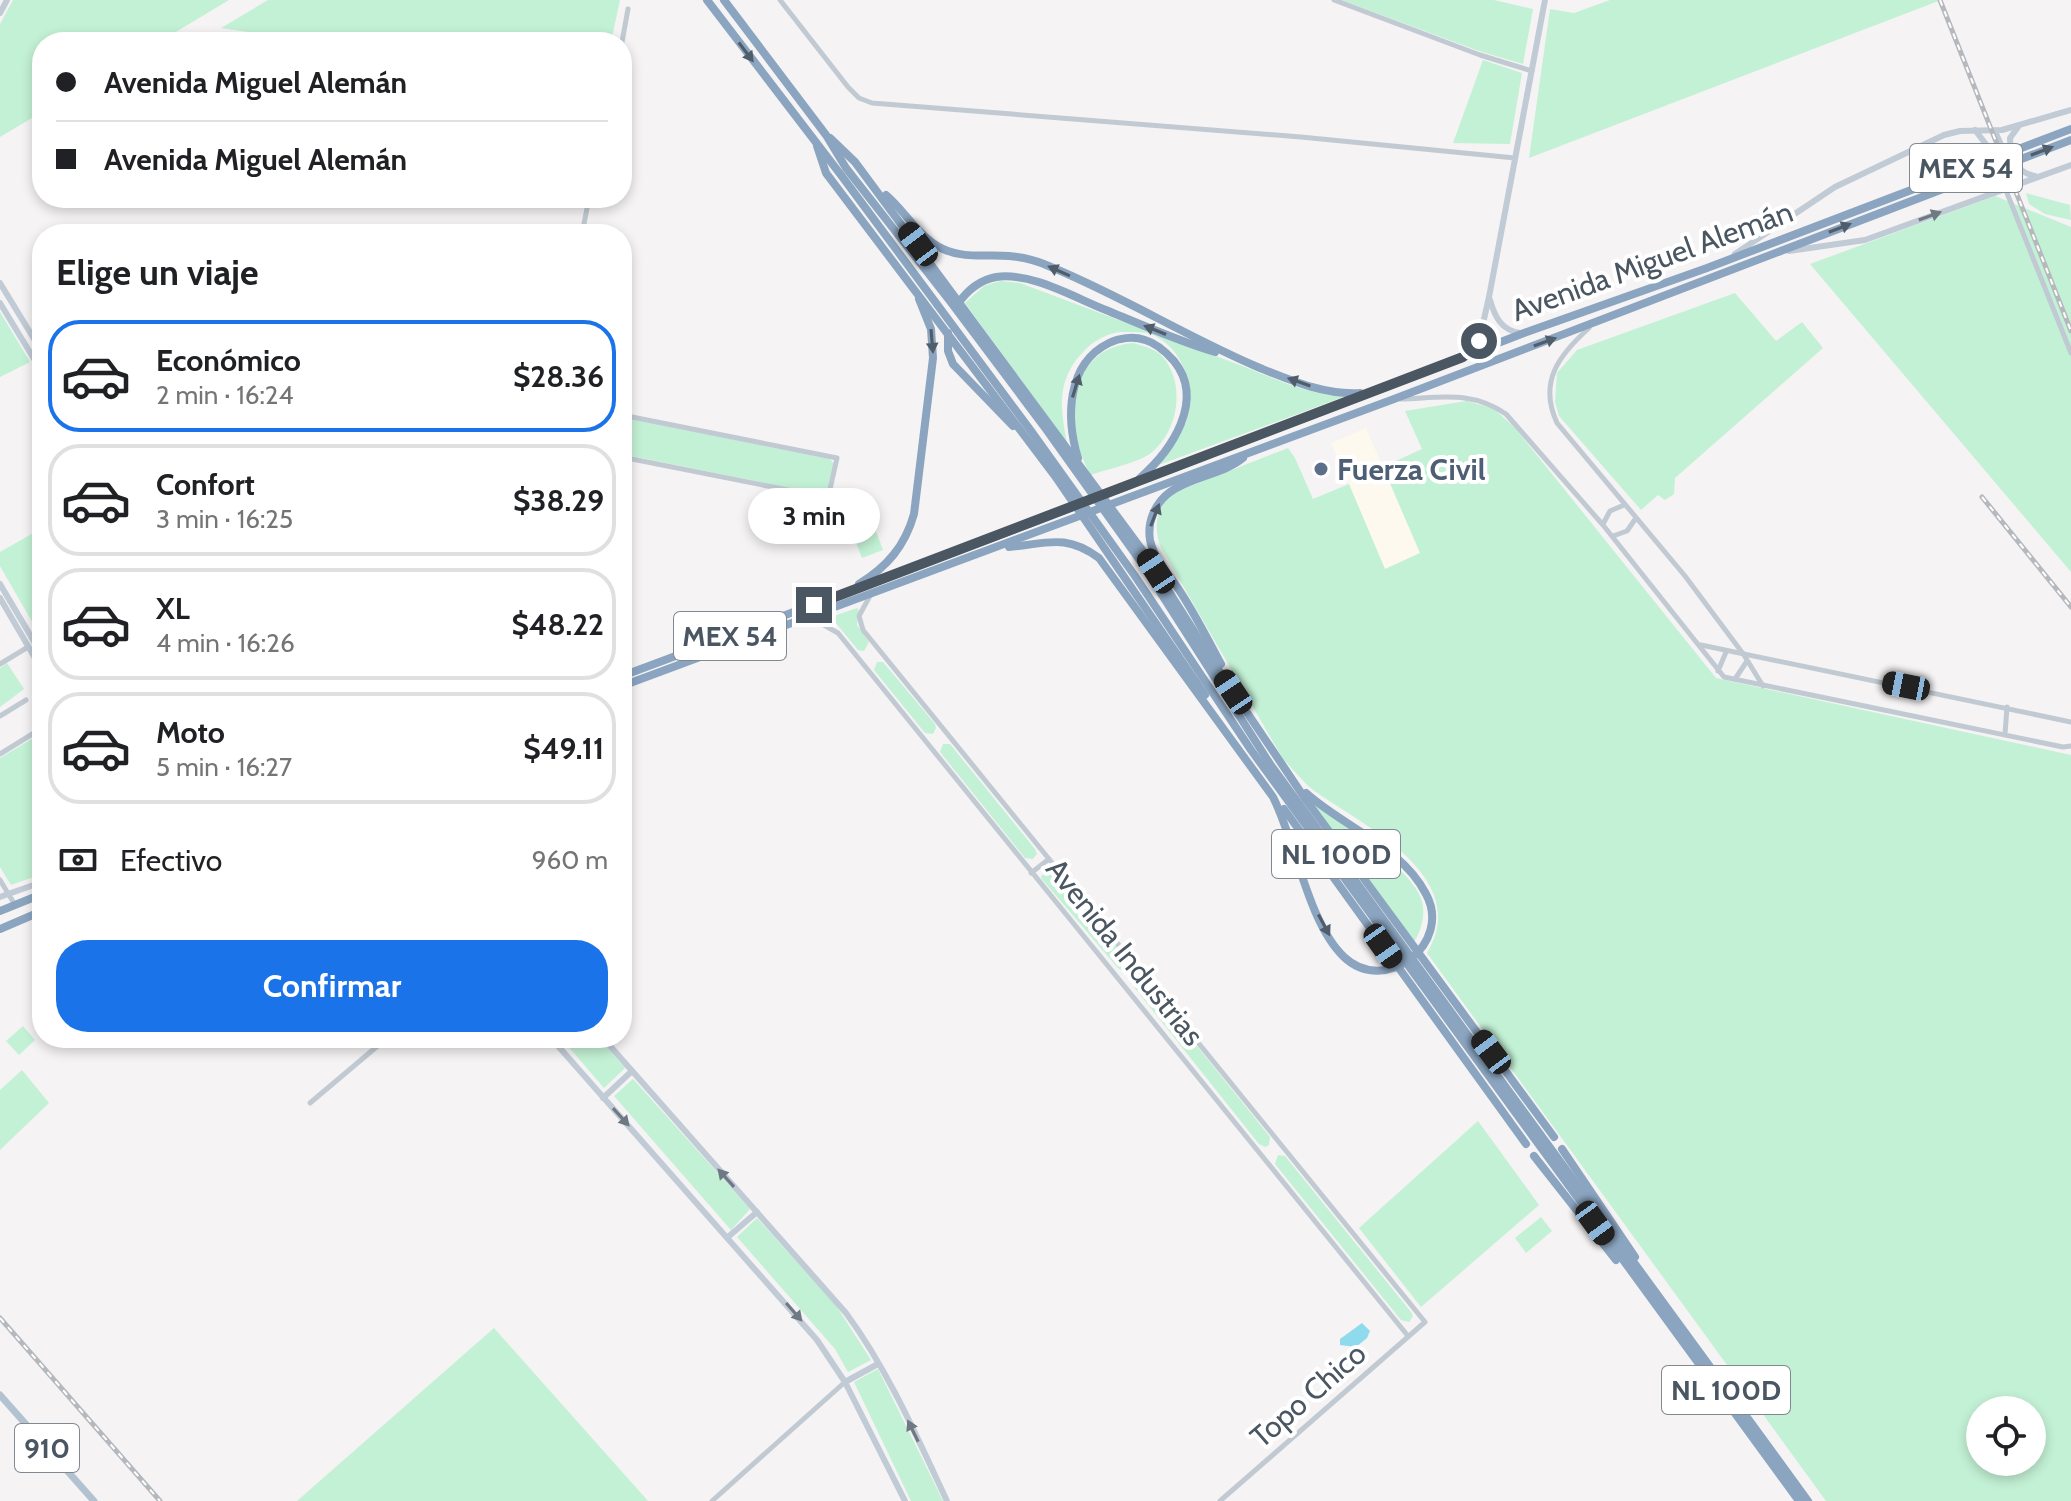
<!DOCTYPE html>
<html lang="es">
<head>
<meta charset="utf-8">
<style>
	:root { --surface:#fff; --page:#f2f2f2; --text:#202124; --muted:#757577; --line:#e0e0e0; --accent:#1a73e8 }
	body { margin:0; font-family:Cabin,sans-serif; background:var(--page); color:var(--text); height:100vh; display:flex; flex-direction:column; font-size:30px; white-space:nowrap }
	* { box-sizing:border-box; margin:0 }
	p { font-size:26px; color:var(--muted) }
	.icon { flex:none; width:44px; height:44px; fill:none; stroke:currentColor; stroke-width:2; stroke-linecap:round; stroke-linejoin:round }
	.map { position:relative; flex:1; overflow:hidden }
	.drawer { position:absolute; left:32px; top:224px; width:600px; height:824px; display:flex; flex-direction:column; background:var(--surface); border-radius:32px; box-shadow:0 4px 12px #0003 }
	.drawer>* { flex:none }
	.top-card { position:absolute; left:32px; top:32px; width:600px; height:176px; border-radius:32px; box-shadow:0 4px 12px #0003; display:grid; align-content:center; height:176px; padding:0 24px; background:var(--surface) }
	.buttons { position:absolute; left:1966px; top:1396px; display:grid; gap:16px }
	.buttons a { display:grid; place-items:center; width:80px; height:80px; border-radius:50%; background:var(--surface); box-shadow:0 4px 12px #0003; font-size:40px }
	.end { position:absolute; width:36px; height:36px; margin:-18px; border:10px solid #4a5661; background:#fff; box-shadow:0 0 0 4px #fff }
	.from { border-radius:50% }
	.bubble { position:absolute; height:56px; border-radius:28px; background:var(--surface); box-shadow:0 4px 12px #0003; font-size:26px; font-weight:700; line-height:56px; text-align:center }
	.car { position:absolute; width:24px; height:48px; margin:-24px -12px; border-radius:10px; box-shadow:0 0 6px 2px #0007; background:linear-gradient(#222 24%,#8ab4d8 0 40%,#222 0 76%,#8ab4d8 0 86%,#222 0) }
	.top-card b { display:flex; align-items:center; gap:28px; height:76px; font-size:30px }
	.top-card b+b { border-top:2px solid var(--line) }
	.top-card i { width:20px; height:20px; background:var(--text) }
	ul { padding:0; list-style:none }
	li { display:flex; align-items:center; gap:24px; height:112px; margin:0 16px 12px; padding:0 8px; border:4px solid var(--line); border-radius:32px }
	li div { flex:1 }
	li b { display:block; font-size:30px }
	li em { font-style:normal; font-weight:700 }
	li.current { border-color:var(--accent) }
	li>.icon { width:72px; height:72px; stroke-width:1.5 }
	h2 { padding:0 24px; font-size:36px; line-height:96px }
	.pay { display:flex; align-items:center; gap:20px; height:88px; padding:0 24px; font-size:30px }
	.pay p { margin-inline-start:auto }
	.cta { display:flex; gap:16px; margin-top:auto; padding:16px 24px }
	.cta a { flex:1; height:92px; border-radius:32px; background:var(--accent); color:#fff; font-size:32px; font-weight:700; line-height:92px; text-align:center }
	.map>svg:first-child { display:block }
	.commercial { fill:#fdf9ef }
	.green { fill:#c3f1d5; fill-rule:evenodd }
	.water { fill:#90daee }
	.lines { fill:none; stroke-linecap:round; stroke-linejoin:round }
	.street { stroke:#c1cad2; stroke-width:5 }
	.secondary { stroke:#c1cbd6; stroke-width:6 }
	.primary { stroke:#b3c2d1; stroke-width:7 }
	.highway { stroke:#8ba5c1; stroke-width:8 }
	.rail-casing { stroke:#b5b8bd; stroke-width:5 }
	.rail { stroke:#fff; stroke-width:2; stroke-dasharray:6; stroke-linecap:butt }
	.oneway { fill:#505e6b }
	.oneway2 { fill:#6e7984 }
	.route { stroke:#4a5661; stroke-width:10 }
	.service-dot { fill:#5c6f8a; stroke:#fff; stroke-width:3 }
	.labels { text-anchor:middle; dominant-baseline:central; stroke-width:8; stroke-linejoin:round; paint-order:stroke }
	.shield { fill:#fff; stroke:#808990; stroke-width:2 }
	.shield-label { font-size:28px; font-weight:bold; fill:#4a5661 }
	.street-label { font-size:30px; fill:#4a5661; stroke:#fff }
	.service-label { font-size:30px; font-weight:bold; fill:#4e5e75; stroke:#fff; text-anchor:start }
</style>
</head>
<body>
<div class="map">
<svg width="2071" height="1501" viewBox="0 0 2071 1501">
	<rect width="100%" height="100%" fill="#f5f3f3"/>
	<path class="commercial" d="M 1366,428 L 1420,553 L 1385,569 L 1331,443 Z"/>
	<g class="green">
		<path d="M 13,0 L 229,0 L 159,42 L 42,42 L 42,112 L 0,137 L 0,24 Z"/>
		<path d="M 268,0 L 620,0 L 611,42 L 313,42 L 221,28 Z"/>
		<path d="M 1341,0 L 1494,0 L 1533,9 L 1523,64 L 1479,51 Z"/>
		<path d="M 1610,0 L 1941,0 L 1529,158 L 1550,9 L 1574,13 Z"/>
		<path d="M 1483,60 L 1522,73 L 1510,144 L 1453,143 Z"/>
		<path d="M 2026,193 L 2070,205 L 2071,220 L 2045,214 L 2029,204 Z"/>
		<path d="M 1995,196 L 2071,227 L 2071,572 L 1810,264 Z"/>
		<path d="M 1000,281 L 1020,283 C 1089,309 1159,335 1229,361 C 1268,375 1304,395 1346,396 L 1153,467 C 1164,455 1176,444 1183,429 C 1198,399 1188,354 1157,337 C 1147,331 1133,332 1121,332 C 1109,333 1097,339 1088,347 C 1057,376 1059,404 1067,443 L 965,303 L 984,286 Z"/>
		<path d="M 1735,293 L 1776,341 L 1802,322 L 1823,348 L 1675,478 L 1674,494 L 1665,500 L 1658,495 L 1641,510 L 1559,416 L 1555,402 L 1557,373 L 1577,350 Z"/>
		<path d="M 0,312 L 30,362 L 0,377 Z"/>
		<path d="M 1133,343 C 1143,346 1154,348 1162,356 C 1186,383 1179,431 1151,453 C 1138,463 1107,469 1091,475 C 1063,427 1065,349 1133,343 Z"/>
		<path d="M 1466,401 L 1493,408 L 1515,428 L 1716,678 L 2071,755 L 2071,1501 L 1826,1501 L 1427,953 C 1473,876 1364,826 1313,790 C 1302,781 1293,769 1283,759 L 1160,546 C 1154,524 1155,509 1173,493 L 1288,448 L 1295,458 L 1313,499 L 1349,484 L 1385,569 L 1420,553 L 1383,467 L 1422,449 L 1405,411 ZM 1980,1410 L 2032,1410 L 2032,1462 L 1980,1462 Z"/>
		<path d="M 622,417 L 830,459 L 834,464 L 828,489 L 819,494 L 622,454 Z"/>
		<path d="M 869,513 L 883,550 L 862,558 L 848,521 Z"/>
		<path d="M 42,528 L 42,639 L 0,566 L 0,552 Z"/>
		<path d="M 857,608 L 859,610 L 857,625 L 869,642 L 864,651 L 858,650 L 831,617 Z"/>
		<path d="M 877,662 L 883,662 L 935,724 L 936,728 L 933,734 L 925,733 L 874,670 Z"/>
		<path d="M 7,663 L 24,689 L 0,707 L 0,668 Z"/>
		<path d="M 42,733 L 42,874 L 11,885 L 0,867 L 0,758 Z"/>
		<path d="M 943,744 L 950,744 L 1035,849 L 1037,854 L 1033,859 L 1025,858 L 940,752 Z"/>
		<path d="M 1309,801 C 1339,823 1403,862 1419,894 C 1427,909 1423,928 1414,942 Z"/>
		<path d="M 1045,869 L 1051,869 L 1128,959 L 1130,965 L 1127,969 L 1121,970 L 1118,968 L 1041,878 Z"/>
		<path d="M 1138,979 L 1144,980 L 1270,1137 L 1269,1145 L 1265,1147 L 1259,1144 L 1134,987 Z"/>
		<path d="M 23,1026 L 35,1040 L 19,1055 L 6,1041 Z"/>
		<path d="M 561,1038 L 599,1038 L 625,1068 L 604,1088 Z"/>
		<path d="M 22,1070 L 49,1103 L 0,1150 L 0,1090 Z"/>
		<path d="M 633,1079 L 750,1209 L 731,1230 L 614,1096 Z"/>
		<path d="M 1478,1121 L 1539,1205 L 1421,1307 L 1359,1228 Z"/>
		<path d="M 1278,1155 L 1285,1156 L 1411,1312 L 1413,1316 L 1409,1322 L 1401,1320 L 1275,1164 Z"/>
		<path d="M 1541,1217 L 1552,1231 L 1526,1253 L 1515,1238 Z"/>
		<path d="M 757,1218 L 835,1304 L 871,1360 L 848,1372 L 835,1349 L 737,1237 Z"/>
		<path d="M 494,1328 L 648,1501 L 297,1501 Z"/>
		<path d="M 878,1369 L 943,1501 L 911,1501 L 854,1382 Z"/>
	</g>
	<path class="water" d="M 1362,1323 L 1370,1331 L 1367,1338 L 1356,1347 L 1340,1345 L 1340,1339 Z"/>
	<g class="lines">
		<g class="street">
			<path d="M 780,0 L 848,87 L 859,98 L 872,103 L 1301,137 L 1515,158"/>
			<path d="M 1334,0 L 1480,55 L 1532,71"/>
			<path d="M 622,42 L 628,9"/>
			<path d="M 1995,130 L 2012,169"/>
			<path d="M 2005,188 L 2071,353"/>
			<path d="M 582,234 L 589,198"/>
			<path d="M 1589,328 C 1559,355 1538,382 1557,423 L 1685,576 L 1744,655 L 1763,686"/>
			<path d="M 1400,399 C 1440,398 1471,390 1506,414 L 1603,525 L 1724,677 L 2063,747 L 2071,746"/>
			<path d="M 622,415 L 837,458 L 828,498 L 622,457"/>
			<path d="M 1603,524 L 1610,511 L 1624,505"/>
			<path d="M 1613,536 L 1627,531 L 1636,518"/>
			<path d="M 871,594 L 859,616 L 863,630 L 1425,1322 L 1220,1501"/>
			<path d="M 798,623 L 822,624 L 838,633 L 1408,1336"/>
			<path d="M 1701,645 L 2071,722"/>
			<path d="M 0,664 L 28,647"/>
			<path d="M 1718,671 L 1726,652"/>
			<path d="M 1735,679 L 1747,661"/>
			<path d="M 0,716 L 26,700"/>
			<path d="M 2005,734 L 2007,707"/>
			<path d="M 0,754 L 42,728"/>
			<path d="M 1031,873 L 1049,859"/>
			<path d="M 0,880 L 15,905"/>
			<path d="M 310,1103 L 387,1038"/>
			<path d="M 712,1501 L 845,1382"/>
		</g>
		<g class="secondary">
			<path d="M 0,13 L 7,0"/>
			<path d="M 2018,127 L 2010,138 C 2010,156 2016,173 2035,176"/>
			<path d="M 1975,130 L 1995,156 L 2005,188"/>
			<path d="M 1789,251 L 1865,240 L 2071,165"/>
			<path d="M 1735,254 L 1835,187 L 1944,135 L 1960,131 L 2002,130 L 2071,110"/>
			<path d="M 0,283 L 42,352"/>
			<path d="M 1490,300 C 1495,317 1501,330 1520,333"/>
			<path d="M 0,303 L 42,372"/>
			<path d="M 1471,351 L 1479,341 L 1489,297 L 1545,0"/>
			<path d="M 0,584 L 42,655"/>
			<path d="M 0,598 L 42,670"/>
			<path d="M 0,897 L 42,882"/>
			<path d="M 551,1038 L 817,1340 L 845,1382 L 905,1501"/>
			<path d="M 603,1038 L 846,1313 C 888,1370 917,1437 947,1501"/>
			<path d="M 603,1098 L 632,1071"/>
			<path d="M 728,1237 L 757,1212"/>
			<path d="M 845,1382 L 878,1364"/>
		</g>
		<path class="primary" d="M 0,1395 L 94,1501"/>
		<g class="highway">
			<path d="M 707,0 L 841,175 L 1031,431 L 1135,576 L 1251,750 L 1799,1501"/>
			<path d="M 724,0 L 826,135 L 846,168 L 950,301 L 1043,425 L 1141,562 L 1270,764 L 1808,1501"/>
			<path d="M 830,138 L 855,162 L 1145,554 L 1223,677 L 1306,800 L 1554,1137"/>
			<path d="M 817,146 L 826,173 L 1055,476 L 1205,695"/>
			<path d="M 886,195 C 906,212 919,238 943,249 C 964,259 987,254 1009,256 C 1023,257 1038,261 1051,267 C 1122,296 1189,338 1260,368 C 1292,381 1325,395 1360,393"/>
			<path d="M 957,305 C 966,292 979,280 996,277 C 1032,272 1073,297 1106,310 C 1142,325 1178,341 1215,352"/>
			<path d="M 948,333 L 948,351 L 953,364 L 1013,426"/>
			<path d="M 1078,458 C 1066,419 1066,364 1109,343 C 1119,338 1133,336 1145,340 C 1156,343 1166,352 1174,361 C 1206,401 1171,451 1140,478"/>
			<path d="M 1009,547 C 1046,544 1065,533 1099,558 L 1273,797 C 1296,842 1308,923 1344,957 C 1385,996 1453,944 1426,894 C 1401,846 1345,828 1306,793"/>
			<path d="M 859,584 C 887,567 905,546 914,514 L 933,358 L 931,329 L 919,299"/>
			<path d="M 1221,664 C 1208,640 1196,616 1181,593 C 1171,577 1154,559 1150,540 C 1147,522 1155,503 1170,492 C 1192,476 1222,475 1243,458"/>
			<path d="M 622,676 L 1032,523 L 1524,333 L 1707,268 L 2071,129"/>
			<path d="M 622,686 L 1394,399 L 2071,140"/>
			<path d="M 1284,809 L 1526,1144"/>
			<path d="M 0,911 L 42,894"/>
			<path d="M 0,929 L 42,911"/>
			<path d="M 1562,1149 L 1635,1257"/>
			<path d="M 1534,1156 L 1616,1260"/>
		</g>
		<g class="rail-casing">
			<g id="rail">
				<path d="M 1940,0 L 2071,331"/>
				<path d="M 1982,497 L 2071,607"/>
				<path d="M 0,1318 L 160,1501"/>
			</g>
		</g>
		<use href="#rail" class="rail"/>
	</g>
	<defs><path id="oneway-solid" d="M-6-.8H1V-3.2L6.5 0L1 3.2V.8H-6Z" transform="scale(2)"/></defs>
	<g class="oneway">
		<use href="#oneway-solid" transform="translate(746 52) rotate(53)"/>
		<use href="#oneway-solid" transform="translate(2042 151) rotate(-21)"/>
		<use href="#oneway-solid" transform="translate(1840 228) rotate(-21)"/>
		<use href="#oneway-solid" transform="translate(1059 271) rotate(-156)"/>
		<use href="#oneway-solid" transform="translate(1155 330) rotate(-158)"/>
		<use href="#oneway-solid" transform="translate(932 341) rotate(85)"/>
		<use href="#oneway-solid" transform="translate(1545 342) rotate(-20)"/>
		<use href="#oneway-solid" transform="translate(1299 382) rotate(-161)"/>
		<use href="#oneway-solid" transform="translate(1076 386) rotate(-73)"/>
		<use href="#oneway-solid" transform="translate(1155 515) rotate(-69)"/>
		<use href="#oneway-solid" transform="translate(1324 925) rotate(62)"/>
	</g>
	<g class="oneway2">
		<use href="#oneway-solid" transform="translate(1930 216) rotate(-20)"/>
		<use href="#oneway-solid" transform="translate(621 1117) rotate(48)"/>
		<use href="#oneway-solid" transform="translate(726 1178) rotate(-132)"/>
		<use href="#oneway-solid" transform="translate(794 1312) rotate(49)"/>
		<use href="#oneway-solid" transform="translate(913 1431) rotate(-116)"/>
	</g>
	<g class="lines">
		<path class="route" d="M 814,605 L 1463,357 L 1473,350 L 1479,341"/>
	</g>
	<circle class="service-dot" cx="1321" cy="469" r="8"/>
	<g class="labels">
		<g class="shield">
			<rect x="1910" y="144" width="112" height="48" rx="6"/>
			<rect x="674" y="612" width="112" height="48" rx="6"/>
			<rect x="1272" y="830" width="128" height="48" rx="6"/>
			<rect x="1662" y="1366" width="128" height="48" rx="6"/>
			<rect x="15" y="1424" width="64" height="48" rx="6"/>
		</g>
		<g class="shield-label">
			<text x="1966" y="168">MEX 54</text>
			<text x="730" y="636">MEX 54</text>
			<text x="1336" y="854">NL 100D</text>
			<text x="1726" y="1390">NL 100D</text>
			<text x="47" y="1448">910</text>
		</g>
		<g class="street-label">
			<text transform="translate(1652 261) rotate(-20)">Avenida Miguel Alemán</text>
			<text transform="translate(1125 952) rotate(51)">Avenida Industrias</text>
			<text transform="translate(1308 1395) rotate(-41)">Topo Chico</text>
		</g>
		<g class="service-label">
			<text x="1337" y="469">Fuerza Civil</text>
		</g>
	</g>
</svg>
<div class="buttons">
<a><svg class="icon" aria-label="locate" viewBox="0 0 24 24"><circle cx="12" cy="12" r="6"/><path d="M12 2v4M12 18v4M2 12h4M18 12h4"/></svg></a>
</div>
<i class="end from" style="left:1479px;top:341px"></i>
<i class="end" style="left:814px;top:605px"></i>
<div class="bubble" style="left:748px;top:488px;width:132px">3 min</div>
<i class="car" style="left:918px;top:244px;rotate:323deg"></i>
<i class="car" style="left:1156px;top:571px;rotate:327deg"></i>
<i class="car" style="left:1906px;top:686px;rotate:281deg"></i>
<i class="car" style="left:1233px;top:692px;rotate:326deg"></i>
<i class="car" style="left:1383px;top:946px;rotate:145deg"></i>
<i class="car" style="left:1491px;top:1052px;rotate:323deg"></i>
<i class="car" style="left:1595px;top:1223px;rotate:144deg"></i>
<div class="top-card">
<b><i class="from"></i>Avenida Miguel Alemán</b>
<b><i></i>Avenida Miguel Alemán</b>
</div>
<section class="drawer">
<h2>Elige un viaje</h2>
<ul>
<li class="current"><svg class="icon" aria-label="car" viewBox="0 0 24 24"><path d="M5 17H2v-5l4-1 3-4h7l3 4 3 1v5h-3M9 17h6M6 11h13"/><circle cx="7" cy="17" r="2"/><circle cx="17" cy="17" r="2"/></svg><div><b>Económico</b><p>2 min · 16:24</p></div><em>$28.36</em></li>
<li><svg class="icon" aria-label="car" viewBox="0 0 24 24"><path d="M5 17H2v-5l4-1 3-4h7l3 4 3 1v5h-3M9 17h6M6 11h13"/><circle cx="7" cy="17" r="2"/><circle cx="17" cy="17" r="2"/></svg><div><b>Confort</b><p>3 min · 16:25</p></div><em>$38.29</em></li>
<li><svg class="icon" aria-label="car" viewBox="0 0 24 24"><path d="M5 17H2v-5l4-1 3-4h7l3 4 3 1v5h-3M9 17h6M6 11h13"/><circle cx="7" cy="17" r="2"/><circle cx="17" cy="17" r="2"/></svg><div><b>XL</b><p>4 min · 16:26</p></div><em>$48.22</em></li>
<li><svg class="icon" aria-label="car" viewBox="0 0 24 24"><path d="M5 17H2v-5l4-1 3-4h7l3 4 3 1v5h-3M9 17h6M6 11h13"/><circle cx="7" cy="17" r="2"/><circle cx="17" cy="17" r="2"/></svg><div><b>Moto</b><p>5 min · 16:27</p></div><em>$49.11</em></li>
</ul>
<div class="pay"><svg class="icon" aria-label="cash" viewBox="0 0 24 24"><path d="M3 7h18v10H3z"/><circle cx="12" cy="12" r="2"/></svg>Efectivo<p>960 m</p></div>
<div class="cta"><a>Confirmar</a></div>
</section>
</div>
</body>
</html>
